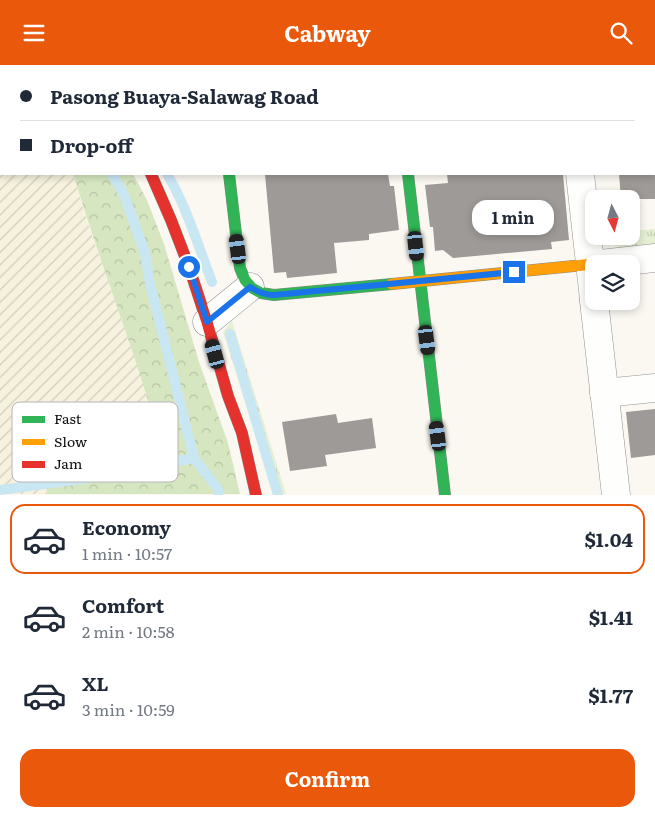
<!DOCTYPE html>
<html lang="en">
<head>
<meta charset="utf-8">
<style>
	:root { --surface:#fff; --page:#f6f6f7; --text:#1f2937; --muted:#747a83; --line:#e0e1e3; --accent:#ea580c }
	body { margin:0; font-family:Literata,serif; background:var(--page); color:var(--text); height:100vh; display:flex; flex-direction:column; font-size:19px; white-space:nowrap }
	* { box-sizing:border-box; margin:0 }
	p { font-size:16px; color:var(--muted) }
	.icon { flex:none; width:28px; height:28px; fill:none; stroke:currentColor; stroke-width:2; stroke-linecap:round; stroke-linejoin:round }
	.map { position:relative; height:430px; overflow:hidden }
	.details { display:flex; flex-direction:column; background:var(--surface); flex:1 }
	.details>* { flex:none }
	.banner { position:absolute; left:0px; top:0px; width:655px; height:110px; box-shadow:0 2px 8px #0003; display:grid; align-content:center; height:110px; padding:0 20px; background:var(--surface) }
	.needle { width:32px; rotate:174deg }
	.buttons { position:absolute; left:585px; top:125px; display:grid; gap:10px }
	.buttons a { display:grid; place-items:center; width:55px; height:55px; border-radius:10px; background:var(--surface); box-shadow:0 2px 8px #0003; font-size:25px }
	.end { position:absolute; width:22px; height:22px; margin:-11px; border:6px solid #1a73e8; background:#fff; box-shadow:0 0 0 2px #fff }
	.from { border-radius:50% }
	.bubble { position:absolute; height:35px; border-radius:15px; background:var(--surface); box-shadow:0 2px 8px #0003; font-size:16px; font-weight:700; line-height:35px; text-align:center }
	.car { position:absolute; width:15px; height:30px; margin:-15px -8px; border-radius:6px; box-shadow:0 0 4px 1px #0007; background:linear-gradient(#222 24%,#8ab4d8 0 40%,#222 0 76%,#8ab4d8 0 86%,#222 0) }
	.banner b { display:flex; align-items:center; gap:18px; height:48px; font-size:19px }
	.banner b+b { border-top:1px solid var(--line) }
	.banner i { width:12px; height:12px; background:var(--text) }
	ul { padding:9px 0 0; list-style:none }
	li { display:flex; align-items:center; gap:15px; height:70px; margin:0 10px 8px; padding:0 10px; border:2px solid transparent; border-radius:15px }
	li div { flex:1 }
	li b { display:block; font-size:19px }
	li em { font-style:normal; font-weight:700 }
	li.current { border-color:var(--accent) }
	li>.icon { width:45px; height:45px; stroke-width:1.5 }
	.button { display:flex; gap:10px; margin-top:auto; padding:10px 20px }
	.button a { flex:1; height:58px; border-radius:15px; background:var(--accent); color:#fff; font-size:20px; font-weight:700; line-height:58px; text-align:center }
	header { display:flex; justify-content:space-between; align-items:center; height:65px; padding:0 20px; background:var(--accent); color:#fff; font-size:22px; font-weight:700 }
	.map>svg:first-child { display:block }
	.farmland { fill:url(#farmland-furrows) }
	.grass { fill:url(#grass-tufts) }
	.forest { fill:url(#forest-crowns) }
	.lines { fill:none; stroke-linecap:round; stroke-linejoin:round }
	.stream { stroke:#c9e6f3; stroke-width:10 }
	.building { fill:#9d9a97 }
	.street-casing { stroke:#949390; stroke-width:29 }
	.fast-casing { stroke:#8a8986; stroke-width:12 }
	.slow-casing { stroke:#8a8986; stroke-width:12 }
	.jam-casing { stroke:#8a8986; stroke-width:12 }
	.street { stroke:#fefefd; stroke-width:28 }
	.fast { stroke:#30b455; stroke-width:11 }
	.slow { stroke:#ff9f0a; stroke-width:11 }
	.jam { stroke:#e5322d; stroke-width:11 }
	.route { stroke:#1a73e8; stroke-width:6 }
	.key { fill:#fff; stroke:#b6b6b6; stroke-width:1 }
	.key-label { font-size:14px; fill:#0d0d0d }
</style>
</head>
<body>
<header><svg class="icon" aria-label="menu" viewBox="0 0 24 24"><path d="M4 6h16M4 12h16M4 18h16"/></svg>Cabway<svg class="icon" aria-label="search" viewBox="0 0 24 24"><circle cx="10" cy="10" r="6"/><path d="M15 15l6 6"/></svg></header>
<div class="map">
<svg width="655" height="430" viewBox="0 0 655 430">
	<defs>
		<pattern id="farmland-furrows" width="10" height="10" patternUnits="userSpaceOnUse" patternTransform="scale(1.25)"><rect width="10" height="10" fill="#f6f2de"/><path d="M-1 1l2-2M0 10L10 0M9 11l2-2" fill="none" stroke="#d2cebd"/></pattern>
		<pattern id="grass-tufts" width="24" height="20" patternUnits="userSpaceOnUse" patternTransform="scale(1.25)"><rect width="24" height="20" fill="#e5efd2"/><path d="M3 7l-1-3M5 7V3M7 7l1-3M15 17l-1-3M17 17v-4M19 17l1-3" fill="none" stroke="#c3ccb3"/></pattern>
		<pattern id="forest-crowns" width="20" height="18" patternUnits="userSpaceOnUse" patternTransform="scale(1.25)"><rect width="20" height="18" fill="#d6e6c0"/><path d="M2 6a3 3 0 1 1 6 0M12 15a3 3 0 1 1 6 0" fill="none" stroke="#b6c4a4"/></pattern>
	</defs>
	<rect width="100%" height="100%" fill="#faf8f1"/>
	<path class="farmland" d="M 0,45 L 1,50 L 1,109 L 73,109 L 87,156 L 142,313 L 158,378 L 160,391 L 100,404 L 46,408 L 47,429 L 0,429 Z"/>
	<g class="grass">
		<path d="M 589,0 L 655,0 L 655,27 L 654,28 L 654,1 L 589,1 Z"/>
		<path d="M 655,164 L 655,179 C 639,181 615,189 606,171 L 631,171 L 631,166 Z"/>
		<path d="M 232,256 L 286,429 L 273,429 L 262,390 L 223,267 Z"/>
	</g>
	<g class="forest">
		<path d="M 0,0 L 55,0 L 56,1 L 1,1 L 1,50 L 0,45 Z"/>
		<path d="M 73,109 L 133,109 L 147,135 L 164,179 L 199,297 L 228,378 L 240,429 L 47,429 L 45,408 L 93,398 L 100,404 L 160,391 C 154,348 139,306 125,265 C 107,213 89,161 73,109 Z"/>
	</g>
	<g class="lines">
		<g class="stream">
			<path d="M 19,0 L 20,1"/>
			<path d="M 96,0 L 97,1"/>
			<path d="M 112,109 L 124,130 L 145,188 L 150,219 L 194,393 L 218,424 L 218,430"/>
			<path d="M 167,109 C 187,142 198,181 212,217"/>
			<path d="M 230,269 L 278,430"/>
			<path d="M 0,425 L 89,413 L 194,393"/>
		</g>
	</g>
	<g class="building">
		<path d="M 265,109 L 388,109 L 390,121 L 394,121 L 399,165 L 369,169 L 369,175 L 334,178 L 337,208 L 287,213 L 286,207 L 274,208 Z"/>
		<path d="M 447,109 L 563,109 L 569,175 L 551,177 L 552,184 L 453,193 L 443,185 L 435,186 L 433,162 L 430,162 L 425,120 L 448,118 Z"/>
		<path d="M 619,109 L 655,109 L 655,134 L 621,134 Z"/>
		<path d="M 655,344 L 655,390 L 631,393 L 626,347 Z"/>
		<path d="M 336,349 L 338,358 L 372,353 L 376,383 L 325,390 L 327,401 L 290,406 L 282,357 Z"/>
	</g>
	<g class="lines">
		<g class="street-casing">
			<g id="street">
				<path d="M 216,0 L 216,1"/>
				<path d="M 395,0 L 395,1"/>
				<path d="M 568,0 L 568,1"/>
				<path d="M 580,109 L 594,234"/>
				<path d="M 600,199 L 655,193"/>
				<path d="M 594,236 L 616,430"/>
				<path d="M 207,257 L 250,222"/>
				<path d="M 604,328 L 655,323"/>
			</g>
		</g>
		<g class="fast-casing">
			<g id="fast">
				<path d="M 229,109 L 240,203 L 245,215 L 252,223 L 261,228 L 274,230 L 392,219"/>
				<path d="M 408,109 L 445,430"/>
			</g>
		</g>
		<g class="slow-casing">
			<path id="slow" d="M 392,219 L 594,199"/>
		</g>
		<g class="jam-casing">
			<g id="jam">
				<path d="M 75,0 L 76,1"/>
				<path d="M 151,109 L 171,155 L 189,202 L 207,257 L 228,331 L 242,368 L 256,430"/>
			</g>
		</g>
		<use href="#street" class="street"/>
		<use href="#fast" class="fast"/>
		<use href="#slow" class="slow"/>
		<use href="#jam" class="jam"/>
	</g>
	<g class="lines">
		<path class="route" d="M 189,202 L 207,257 L 250,222 C 258,227 265,230 274,230 L 514,207"/>
	</g>
	<rect x="12" y="337" width="166" height="80" rx="8" class="key"/>
	<rect x="22" y="351" width="23" height="7" fill="#30b455"/>
	<rect x="22" y="374" width="23" height="6" fill="#ff9f0a"/>
	<rect x="22" y="396" width="23" height="7" fill="#e5322d"/>
	<g class="key-label">
		<text x="54" y="359">Fast</text>
		<text x="54" y="382">Slow</text>
		<text x="54" y="404">Jam</text>
	</g>
</svg>
<div class="buttons">
<a><svg class="needle" viewBox="-14 -14 28 28"><path d="M0-13l5 13h-10z" fill="#e53935"/><path d="M0 13l5-13h-10z" fill="#747a83"/></svg></a>
<a><svg class="icon" aria-label="layers" viewBox="0 0 24 24"><path d="M12 4l9 5-9 5-9-5zM3 14l9 5 9-5"/></svg></a>
</div>
<i class="end from" style="left:189px;top:202px"></i>
<i class="end" style="left:514px;top:207px"></i>
<div class="bubble" style="left:472px;top:135px;width:82px">1 min</div>
<i class="car" style="left:416px;top:181px;rotate:174deg"></i>
<i class="car" style="left:238px;top:184px;rotate:353deg"></i>
<i class="car" style="left:427px;top:275px;rotate:173deg"></i>
<i class="car" style="left:215px;top:289px;rotate:345deg"></i>
<i class="car" style="left:438px;top:371px;rotate:353deg"></i>
<div class="banner">
<b><i class="from"></i>Pasong Buaya-Salawag Road</b>
<b><i></i>Drop-off</b>
</div>
</div>
<section class="details">
<ul>
<li class="current"><svg class="icon" aria-label="car" viewBox="0 0 24 24"><path d="M5 17H2v-5l4-1 3-4h7l3 4 3 1v5h-3M9 17h6M6 11h13"/><circle cx="7" cy="17" r="2"/><circle cx="17" cy="17" r="2"/></svg><div><b>Economy</b><p>1 min · 10:57</p></div><em>$1.04</em></li>
<li><svg class="icon" aria-label="car" viewBox="0 0 24 24"><path d="M5 17H2v-5l4-1 3-4h7l3 4 3 1v5h-3M9 17h6M6 11h13"/><circle cx="7" cy="17" r="2"/><circle cx="17" cy="17" r="2"/></svg><div><b>Comfort</b><p>2 min · 10:58</p></div><em>$1.41</em></li>
<li><svg class="icon" aria-label="car" viewBox="0 0 24 24"><path d="M5 17H2v-5l4-1 3-4h7l3 4 3 1v5h-3M9 17h6M6 11h13"/><circle cx="7" cy="17" r="2"/><circle cx="17" cy="17" r="2"/></svg><div><b>XL</b><p>3 min · 10:59</p></div><em>$1.77</em></li>
</ul>
<div class="button"><a>Confirm</a></div>
</section>
</body>
</html>
